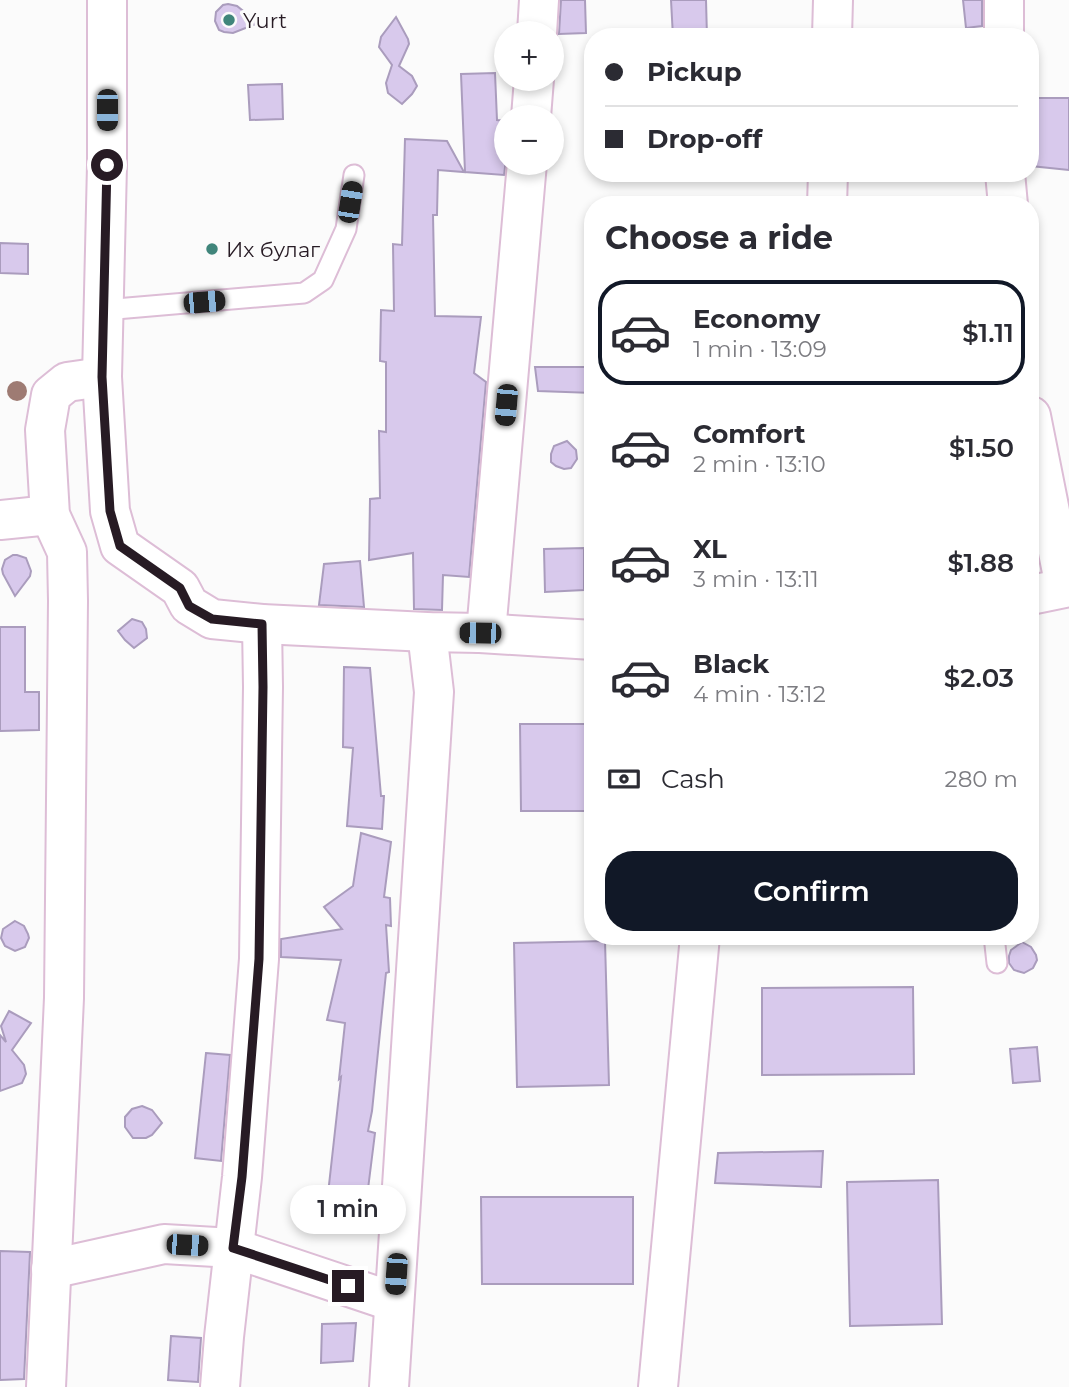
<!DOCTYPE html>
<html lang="en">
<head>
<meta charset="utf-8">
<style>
	:root { --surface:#fff; --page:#f2f2f3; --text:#2b2b33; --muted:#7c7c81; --line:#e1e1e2; --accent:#111827 }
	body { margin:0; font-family:Montserrat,sans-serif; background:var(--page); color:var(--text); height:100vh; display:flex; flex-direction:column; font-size:26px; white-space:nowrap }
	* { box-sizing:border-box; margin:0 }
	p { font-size:23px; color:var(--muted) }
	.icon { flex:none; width:38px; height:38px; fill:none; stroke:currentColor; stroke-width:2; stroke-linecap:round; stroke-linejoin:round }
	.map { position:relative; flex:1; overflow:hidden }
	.panel { position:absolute; left:584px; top:196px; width:455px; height:749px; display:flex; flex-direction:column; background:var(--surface); border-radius:28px; box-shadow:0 4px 10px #0003 }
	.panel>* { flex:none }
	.guide { position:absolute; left:584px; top:28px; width:455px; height:154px; border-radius:28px; box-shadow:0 4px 10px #0003; display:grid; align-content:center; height:154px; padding:0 21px; background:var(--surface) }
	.tools { position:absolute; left:494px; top:21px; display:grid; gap:14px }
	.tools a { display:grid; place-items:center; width:70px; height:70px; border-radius:50%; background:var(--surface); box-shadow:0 4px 10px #0003; font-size:35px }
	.end { position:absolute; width:32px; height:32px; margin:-16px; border:9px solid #271b24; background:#fff; box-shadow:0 0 0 4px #fff }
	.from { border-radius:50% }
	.bubble { position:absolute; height:49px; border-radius:24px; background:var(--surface); box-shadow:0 4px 10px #0003; font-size:23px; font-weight:600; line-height:49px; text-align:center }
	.car { position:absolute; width:21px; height:42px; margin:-21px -10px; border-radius:9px; box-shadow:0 0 5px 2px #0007; background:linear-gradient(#222 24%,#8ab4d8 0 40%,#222 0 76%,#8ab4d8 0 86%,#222 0) }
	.guide b { display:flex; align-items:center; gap:24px; height:66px; font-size:26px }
	.guide b+b { border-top:2px solid var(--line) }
	.guide i { width:18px; height:18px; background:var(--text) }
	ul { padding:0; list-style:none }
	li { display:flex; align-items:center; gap:21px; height:105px; margin:0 14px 10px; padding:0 7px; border:4px solid transparent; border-radius:28px }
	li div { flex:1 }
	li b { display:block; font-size:26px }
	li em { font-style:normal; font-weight:600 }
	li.active { border-color:var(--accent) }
	li>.icon { width:63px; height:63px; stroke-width:1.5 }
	h2 { padding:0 21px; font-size:32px; line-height:84px }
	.pay { display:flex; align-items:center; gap:18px; height:77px; padding:0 21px; font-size:26px }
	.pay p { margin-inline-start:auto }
	.button { display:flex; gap:14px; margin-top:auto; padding:14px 21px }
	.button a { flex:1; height:80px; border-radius:28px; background:var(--accent); color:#fff; font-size:28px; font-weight:600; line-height:80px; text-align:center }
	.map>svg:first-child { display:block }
	.building { fill:#d8c9ec; stroke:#aa9cbd; stroke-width:2 }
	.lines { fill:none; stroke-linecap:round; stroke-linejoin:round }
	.lane-casing { stroke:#ddbdd6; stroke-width:23 }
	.street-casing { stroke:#ddbdd6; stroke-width:42 }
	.lane { stroke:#fff; stroke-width:19 }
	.street { stroke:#fff; stroke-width:38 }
	.tree { fill:#9e7b73 }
	.route { stroke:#271b24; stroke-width:9 }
	.poi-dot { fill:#40857b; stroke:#fbfbfb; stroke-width:2.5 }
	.labels { text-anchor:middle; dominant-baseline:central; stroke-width:6; stroke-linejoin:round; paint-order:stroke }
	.poi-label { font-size:21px; fill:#271b24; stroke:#fbfbfb; text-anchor:start }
</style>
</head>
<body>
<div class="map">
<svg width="1069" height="1387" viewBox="0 0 1069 1387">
	<rect width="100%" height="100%" fill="#fbfbfb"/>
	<g class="building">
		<path d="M 561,0 L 585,0 L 586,33 L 559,34 Z"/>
		<path d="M 671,0 L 706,0 L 707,37 L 673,37 Z"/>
		<path d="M 963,0 L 982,0 L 982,26 L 966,28 Z"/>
		<path d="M 228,4 L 237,6 L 258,23 L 233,33 L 224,32 L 219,30 L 215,21 L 216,12 L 223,5 Z"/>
		<path d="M 396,17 L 408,39 L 409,44 L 399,66 L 412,76 L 417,86 L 412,94 L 402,104 L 388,93 L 386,83 L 392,65 L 379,47 L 381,37 Z"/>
		<path d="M 495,73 L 497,120 L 506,121 L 506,159 L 504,175 L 465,172 L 461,74 Z"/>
		<path d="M 282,84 L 283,119 L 250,120 L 248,85 Z"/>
		<path d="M 1034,98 L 1069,98 L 1069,170 L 1031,166 Z"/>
		<path d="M 405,139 L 447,141 L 464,172 L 438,170 L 437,215 L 433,215 L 435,316 L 481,317 L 474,373 L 486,382 L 469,577 L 443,575 L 442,610 L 414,609 L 413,553 L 369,560 L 370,499 L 380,498 L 379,431 L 386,432 L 386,362 L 380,361 L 381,310 L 394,311 L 393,244 L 402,245 Z"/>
		<path d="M 0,243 L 28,244 L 28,274 L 0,273 Z"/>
		<path d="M 535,367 L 593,367 L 593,393 L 538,391 Z"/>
		<path d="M 567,441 L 576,450 L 577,459 L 571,468 L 564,469 L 556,466 L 551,462 L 551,454 L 554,446 Z"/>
		<path d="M 584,548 L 584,590 L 545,592 L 544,549 Z"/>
		<path d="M 13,555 L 17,555 L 26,558 L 31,571 L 30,576 L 15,596 L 3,574 L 2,569 L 5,560 Z"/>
		<path d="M 360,561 L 364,607 L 319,605 L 324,564 Z"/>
		<path d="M 132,619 L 142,622 L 146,629 L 147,638 L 134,648 L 125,640 L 118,631 Z"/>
		<path d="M 0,627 L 25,627 L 25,692 L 39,692 L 39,730 L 0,731 Z"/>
		<path d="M 344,667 L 370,668 L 381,796 L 384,796 L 382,829 L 347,826 L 353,748 L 343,747 Z"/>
		<path d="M 520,724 L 593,724 L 593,811 L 521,811 Z"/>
		<path d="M 361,833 L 391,842 L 384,897 L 390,898 L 391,926 L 386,925 L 389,972 L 386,973 L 372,1111 L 368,1131 L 375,1133 L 365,1213 L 334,1211 L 340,1196 L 328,1194 L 341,1077 L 339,1079 L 345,1023 L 327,1020 L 341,960 L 281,957 L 281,939 L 342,929 L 324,907 L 353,886 Z"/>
		<path d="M 15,921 L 24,926 L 28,934 L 29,938 L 25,947 L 15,951 L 5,946 L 1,938 L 3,929 Z"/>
		<path d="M 605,941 L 609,1085 L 517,1087 L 514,943 Z"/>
		<path d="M 1022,942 L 1031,947 L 1036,955 L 1037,960 L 1033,968 L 1024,973 L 1014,970 L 1009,963 L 1009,956 L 1011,950 Z"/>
		<path d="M 913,987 L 914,1074 L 762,1075 L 762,988 Z"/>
		<path d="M 9,1011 L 31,1023 L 12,1050 L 24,1065 L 26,1074 L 22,1083 L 0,1091 L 0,1035 L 6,1042 L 1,1026 Z"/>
		<path d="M 1037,1047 L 1040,1081 L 1013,1083 L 1010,1049 Z"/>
		<path d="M 206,1053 L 230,1055 L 221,1161 L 195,1158 Z"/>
		<path d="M 142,1106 L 152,1110 L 162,1123 L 152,1135 L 146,1138 L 133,1138 L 125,1127 L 125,1117 L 132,1109 Z"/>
		<path d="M 823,1151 L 821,1187 L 715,1183 L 718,1153 Z"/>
		<path d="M 938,1180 L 942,1324 L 850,1326 L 847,1182 Z"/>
		<path d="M 481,1197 L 633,1197 L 633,1284 L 482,1284 Z"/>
		<path d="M 0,1251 L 30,1252 L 24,1379 L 0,1380 Z"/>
		<path d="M 356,1323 L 353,1361 L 321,1363 L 322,1324 Z"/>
		<path d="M 171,1336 L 201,1338 L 198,1382 L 168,1380 Z"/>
	</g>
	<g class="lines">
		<g class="lane-casing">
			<g id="lane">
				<path d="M 104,310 L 304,293 L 323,280 L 346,229 L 354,175"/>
				<path d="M 994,936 L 997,963"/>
			</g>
		</g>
		<g class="street-casing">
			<g id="street">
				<path d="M 107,0 L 107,165 L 102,377 L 110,511 L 120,546 L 180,588 L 189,605 L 212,619 L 262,624 L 427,632 L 480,633 L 593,640"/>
				<path d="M 537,33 L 539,0"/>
				<path d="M 832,37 L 833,0"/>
				<path d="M 1004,37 L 1004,0"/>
				<path d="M 531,117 L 534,79"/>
				<path d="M 1005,173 L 1008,205"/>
				<path d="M 827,205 L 828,173"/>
				<path d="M 1031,416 L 1065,587"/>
				<path d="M 0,520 L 50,515"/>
				<path d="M 1031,595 L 1069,587"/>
				<path d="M 480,633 L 487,621 L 527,163"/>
				<path d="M 51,1269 L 164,1244 L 233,1248 L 394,1302"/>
				<path d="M 46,1387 L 64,998 L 68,601 L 67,552 L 50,515 L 45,430 L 51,395 L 67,382 L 102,377"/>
				<path d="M 220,1387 L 224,1337 L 242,1177 L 259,959 L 263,687 L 262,624"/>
				<path d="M 389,1387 L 434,692 L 427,632"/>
				<path d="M 658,1387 L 700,936"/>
			</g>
		</g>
		<use href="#lane" class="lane"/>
		<use href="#street" class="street"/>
	</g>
	<circle class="tree" cx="17" cy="391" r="10"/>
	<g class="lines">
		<path class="route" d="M 107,165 L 102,377 L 110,511 L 120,546 L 180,588 L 189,606 L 212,619 L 262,624 L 263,687 L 259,959 L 242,1177 L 233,1248 L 348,1286"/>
	</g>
	<g class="poi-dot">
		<circle cx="229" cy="20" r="7"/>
		<circle cx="212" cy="249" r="7"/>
	</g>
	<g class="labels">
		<g class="poi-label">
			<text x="243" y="20">Yurt</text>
			<text x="226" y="249">Их булаг</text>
		</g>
	</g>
</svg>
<div class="tools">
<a>+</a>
<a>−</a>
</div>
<i class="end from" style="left:107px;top:165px"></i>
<i class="end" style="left:348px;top:1286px"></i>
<div class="bubble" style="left:290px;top:1185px;width:116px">1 min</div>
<i class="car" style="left:107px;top:110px;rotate:180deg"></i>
<i class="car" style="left:350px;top:202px;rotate:9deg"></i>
<i class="car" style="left:204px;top:302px;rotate:85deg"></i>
<i class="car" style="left:506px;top:405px;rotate:185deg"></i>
<i class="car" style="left:480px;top:633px;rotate:271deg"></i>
<i class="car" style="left:187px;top:1245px;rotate:93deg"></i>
<i class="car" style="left:396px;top:1274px;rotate:184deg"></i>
<div class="guide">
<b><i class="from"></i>Pickup</b>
<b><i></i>Drop-off</b>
</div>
<section class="panel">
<h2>Choose a ride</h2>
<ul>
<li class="active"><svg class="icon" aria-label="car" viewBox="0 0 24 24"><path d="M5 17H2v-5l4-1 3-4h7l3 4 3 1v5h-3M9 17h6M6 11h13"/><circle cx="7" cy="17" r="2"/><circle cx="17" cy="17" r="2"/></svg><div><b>Economy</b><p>1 min · 13:09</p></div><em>$1.11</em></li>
<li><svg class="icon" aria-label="car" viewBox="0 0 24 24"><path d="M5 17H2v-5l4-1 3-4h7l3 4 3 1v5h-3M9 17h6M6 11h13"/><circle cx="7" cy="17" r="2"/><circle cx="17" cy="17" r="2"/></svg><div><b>Comfort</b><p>2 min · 13:10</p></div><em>$1.50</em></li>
<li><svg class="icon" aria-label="car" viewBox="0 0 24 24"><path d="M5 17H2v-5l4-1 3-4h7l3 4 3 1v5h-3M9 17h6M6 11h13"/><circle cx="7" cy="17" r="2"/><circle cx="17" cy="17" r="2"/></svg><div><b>XL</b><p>3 min · 13:11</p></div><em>$1.88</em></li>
<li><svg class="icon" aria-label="car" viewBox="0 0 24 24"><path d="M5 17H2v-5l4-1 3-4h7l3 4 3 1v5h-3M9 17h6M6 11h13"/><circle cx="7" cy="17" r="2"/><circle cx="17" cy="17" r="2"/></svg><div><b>Black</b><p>4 min · 13:12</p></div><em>$2.03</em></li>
</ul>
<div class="pay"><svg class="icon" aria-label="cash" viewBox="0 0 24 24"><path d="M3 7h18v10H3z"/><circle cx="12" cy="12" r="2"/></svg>Cash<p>280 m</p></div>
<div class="button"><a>Confirm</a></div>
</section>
</div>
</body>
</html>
